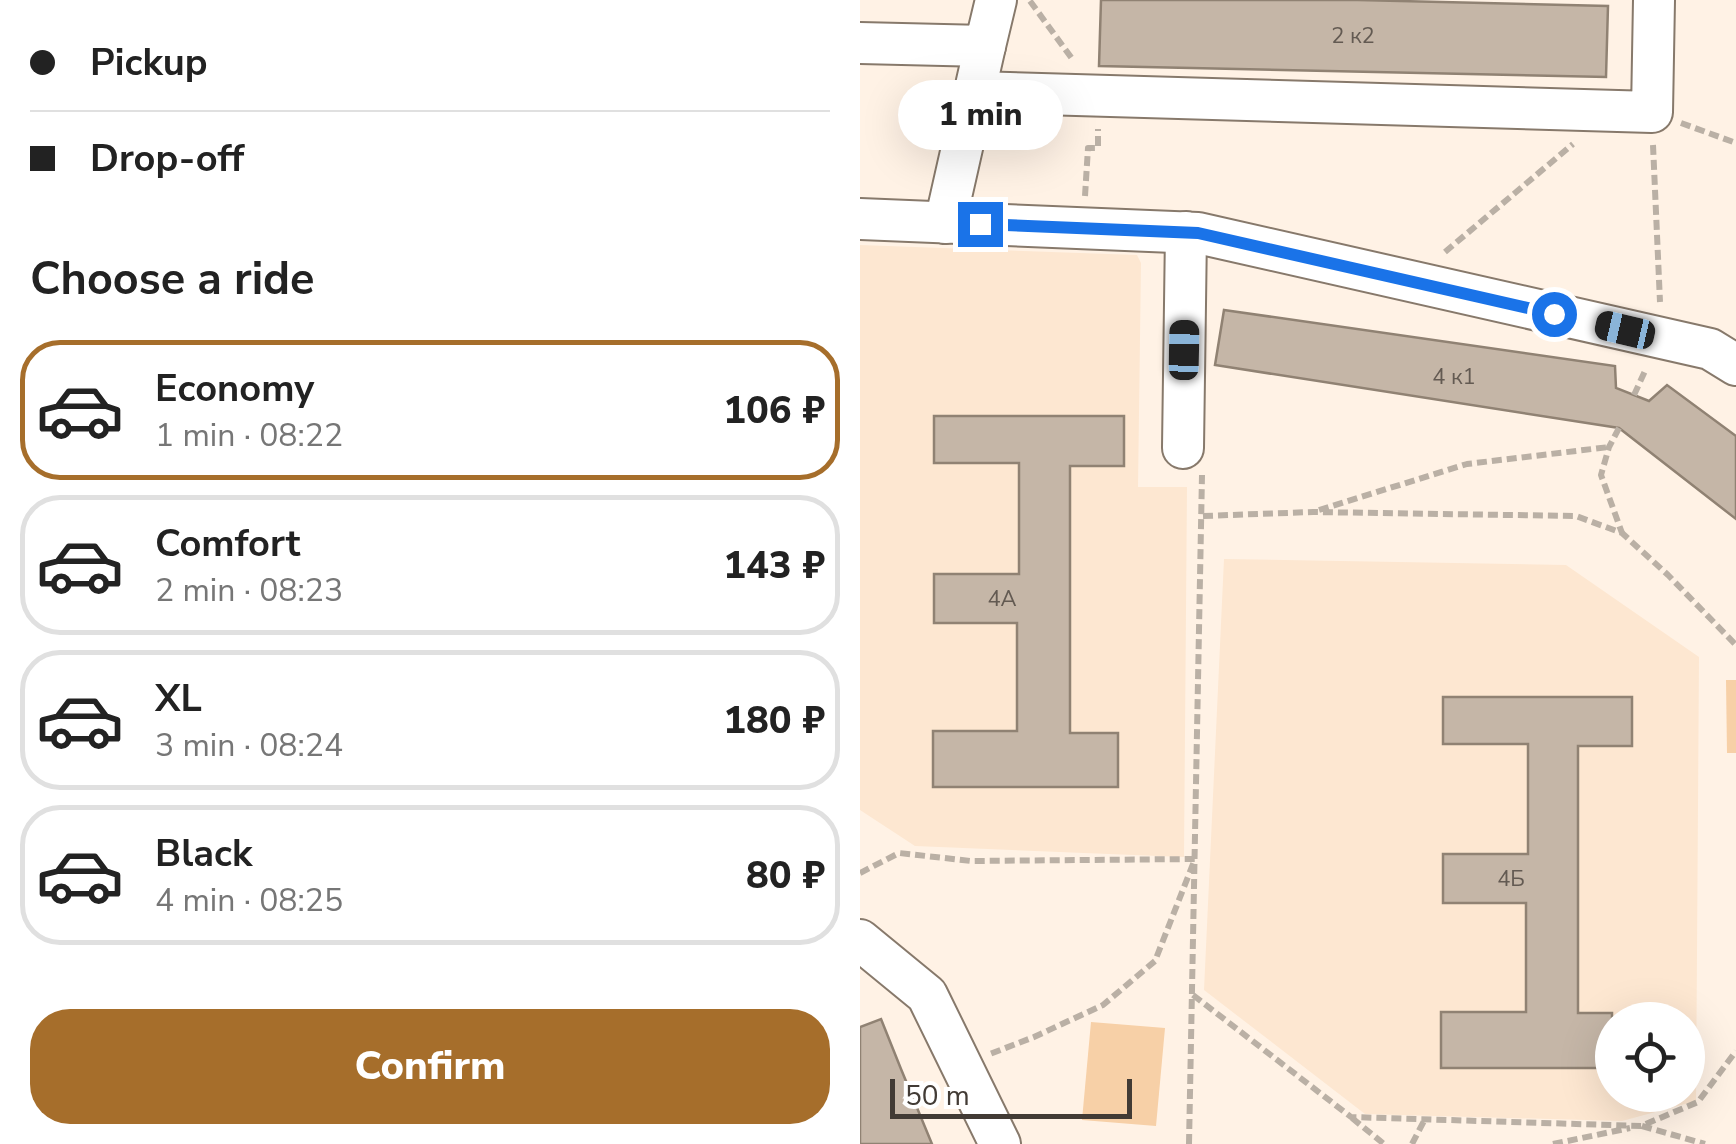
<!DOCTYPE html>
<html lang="en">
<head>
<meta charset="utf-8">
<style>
	:root { --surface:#fff; --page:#f6f6f6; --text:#222; --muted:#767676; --line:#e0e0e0; --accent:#a66e2b }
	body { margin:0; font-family:"Nunito Sans",sans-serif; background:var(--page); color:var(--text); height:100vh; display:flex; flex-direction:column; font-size:38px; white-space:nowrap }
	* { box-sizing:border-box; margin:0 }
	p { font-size:32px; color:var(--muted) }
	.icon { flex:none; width:55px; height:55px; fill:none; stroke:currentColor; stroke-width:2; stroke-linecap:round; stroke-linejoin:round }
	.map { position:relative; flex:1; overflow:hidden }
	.drawer { display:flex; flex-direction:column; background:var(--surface); width:860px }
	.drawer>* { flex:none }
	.guide { display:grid; align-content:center; height:220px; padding:0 30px; background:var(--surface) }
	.tools { position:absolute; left:735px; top:1002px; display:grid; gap:20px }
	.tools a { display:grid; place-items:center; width:110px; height:110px; border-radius:50%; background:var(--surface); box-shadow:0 10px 40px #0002; font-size:50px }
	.scale { position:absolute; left:30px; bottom:25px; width:242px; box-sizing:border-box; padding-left:10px; border:5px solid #423b35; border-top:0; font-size:28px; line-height:35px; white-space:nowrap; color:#423b35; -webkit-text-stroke:8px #fff; paint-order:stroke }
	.end { position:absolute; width:45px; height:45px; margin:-22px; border:12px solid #1a73e8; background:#fff; box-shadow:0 0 0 5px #fff }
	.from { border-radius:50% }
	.bubble { position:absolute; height:70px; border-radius:35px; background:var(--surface); box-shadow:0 10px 40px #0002; font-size:32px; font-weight:800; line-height:70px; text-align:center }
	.car { position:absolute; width:30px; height:60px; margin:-30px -15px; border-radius:12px; box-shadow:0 0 8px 2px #0007; background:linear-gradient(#222 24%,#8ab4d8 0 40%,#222 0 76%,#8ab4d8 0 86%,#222 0) }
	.guide b { display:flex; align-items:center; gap:35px; height:95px; font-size:38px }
	.guide b+b { border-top:2px solid var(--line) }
	.guide i { width:25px; height:25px; background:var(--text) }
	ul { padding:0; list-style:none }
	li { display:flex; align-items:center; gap:30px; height:140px; margin:0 20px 15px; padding:0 10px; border:5px solid var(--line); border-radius:40px }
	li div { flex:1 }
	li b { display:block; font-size:38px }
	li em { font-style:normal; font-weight:800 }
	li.on { border-color:var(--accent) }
	li>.icon { width:90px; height:90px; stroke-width:1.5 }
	h2 { padding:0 30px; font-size:45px; line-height:120px }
	.button { display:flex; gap:20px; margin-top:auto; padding:20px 30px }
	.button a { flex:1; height:115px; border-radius:40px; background:var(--accent); color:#fff; font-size:40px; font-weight:800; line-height:115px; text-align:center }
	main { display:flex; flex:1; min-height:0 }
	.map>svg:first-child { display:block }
	.built { fill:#fde7d1; fill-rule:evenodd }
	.green { fill:#f7d0a7 }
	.building { fill:#c5b6a7; stroke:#908273; stroke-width:2.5 }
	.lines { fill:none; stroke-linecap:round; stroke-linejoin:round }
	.minor-casing { stroke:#87796b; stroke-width:44 }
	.path { stroke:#bab0a5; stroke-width:6; stroke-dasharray:10 5; stroke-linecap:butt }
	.minor { stroke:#fff; stroke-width:40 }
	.route { stroke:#1a73e8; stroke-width:12 }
	.labels { text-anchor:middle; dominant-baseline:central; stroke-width:8; stroke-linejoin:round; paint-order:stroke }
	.number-label { font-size:22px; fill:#635a52 }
</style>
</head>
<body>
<main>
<section class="drawer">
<div class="guide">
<b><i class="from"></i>Pickup</b>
<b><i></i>Drop-off</b>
</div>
<h2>Choose a ride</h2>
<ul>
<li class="on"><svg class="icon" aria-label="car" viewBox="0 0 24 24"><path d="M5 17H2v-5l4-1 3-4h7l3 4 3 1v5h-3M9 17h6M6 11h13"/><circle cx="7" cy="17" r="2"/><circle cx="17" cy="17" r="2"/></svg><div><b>Economy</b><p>1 min · 08:22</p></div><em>106 ₽</em></li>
<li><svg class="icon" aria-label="car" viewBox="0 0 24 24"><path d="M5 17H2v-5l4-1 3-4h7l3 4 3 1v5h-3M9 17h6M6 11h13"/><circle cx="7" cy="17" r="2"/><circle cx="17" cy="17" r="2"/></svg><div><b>Comfort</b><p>2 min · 08:23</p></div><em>143 ₽</em></li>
<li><svg class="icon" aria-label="car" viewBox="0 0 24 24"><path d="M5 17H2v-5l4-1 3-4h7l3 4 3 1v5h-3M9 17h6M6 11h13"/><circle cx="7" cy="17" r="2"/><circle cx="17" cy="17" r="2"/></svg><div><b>XL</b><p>3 min · 08:24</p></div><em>180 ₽</em></li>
<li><svg class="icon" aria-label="car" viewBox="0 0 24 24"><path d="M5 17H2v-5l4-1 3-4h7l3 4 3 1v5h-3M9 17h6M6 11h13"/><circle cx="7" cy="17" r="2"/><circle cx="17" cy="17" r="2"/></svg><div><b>Black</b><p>4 min · 08:25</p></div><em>80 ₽</em></li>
</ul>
<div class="button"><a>Confirm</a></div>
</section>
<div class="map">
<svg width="876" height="1144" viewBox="0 0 876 1144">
	<rect width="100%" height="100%" fill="#fff2e5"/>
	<g class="built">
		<path d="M 0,245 L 277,255 L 281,263 L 278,487 L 327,487 L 324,857 L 55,846 L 0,810 Z"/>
		<path d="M 364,559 L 706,565 L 839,657 L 836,1101 L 762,1121 L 505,1114 L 344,990 ZM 752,1020 L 828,1020 L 828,1095 L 752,1095 Z"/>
	</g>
	<g class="green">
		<path d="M 866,680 L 876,680 L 876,753 L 867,753 Z"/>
		<path d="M 231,1022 L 305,1028 L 296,1126 L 222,1120 Z"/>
	</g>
	<g class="building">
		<path d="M 241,0 L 498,0 L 748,6 L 746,77 L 239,66 Z"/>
		<path d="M 364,310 L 755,366 L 756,388 L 789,401 L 807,385 L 876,436 L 876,519 L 759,428 L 355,365 Z"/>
		<path d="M 74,416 L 264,416 L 264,466 L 210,466 L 210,733 L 258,733 L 258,787 L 73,787 L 73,731 L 157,731 L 157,623 L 74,623 L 74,574 L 159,574 L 159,463 L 74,463 Z"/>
		<path d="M 583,697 L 772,697 L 772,746 L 718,746 L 718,1013 L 752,1013 L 752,1068 L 581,1068 L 581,1012 L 666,1012 L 666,903 L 583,903 L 583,854 L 668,854 L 668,744 L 583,744 Z"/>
		<path d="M 21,1019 L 41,1069 L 72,1144 L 0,1144 L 0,1027 Z"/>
	</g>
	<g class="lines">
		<g class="minor-casing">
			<g id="minor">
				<path d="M 0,43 L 125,46 L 136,0"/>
				<path d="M 115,92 L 792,112 L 794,0"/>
				<path d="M 0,219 L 338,233 L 850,349 L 876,365"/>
				<path d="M 85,223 L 125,46"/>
				<path d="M 323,448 L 326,232"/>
				<path d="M 0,940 L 67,995 L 140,1144"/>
			</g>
		</g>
		<g class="path">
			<path d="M 170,1 L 213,60"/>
			<path d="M 821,123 L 876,143"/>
			<path d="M 793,145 L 800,302"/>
			<path d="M 225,196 L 228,148 L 238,148 L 238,129"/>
			<path d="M 585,252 L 713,144"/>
			<path d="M 774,395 L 785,371"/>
			<path d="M 759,428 L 749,447 L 741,475 L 762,533"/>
			<path d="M 459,510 L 607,464 L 749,447"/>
			<path d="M 343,516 L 453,512 L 716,516 L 762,533 L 808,575 L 876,645"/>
			<path d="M 0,873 L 39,853 L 111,861 L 335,859 L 295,961 L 243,1005 L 174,1037 L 130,1054"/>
			<path d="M 333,995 L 491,1117 L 781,1126 L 838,1102 L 876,1051"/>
			<path d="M 492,1118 L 524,1144"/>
			<path d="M 782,1126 L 845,1144"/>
			<path d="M 329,1144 L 342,475"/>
			<path d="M 552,1144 L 565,1119"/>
			<path d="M 693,1144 L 770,1128"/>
		</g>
		<use href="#minor" class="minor"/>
	</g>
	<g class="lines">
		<path class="route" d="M 120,224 L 338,233 L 694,314"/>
	</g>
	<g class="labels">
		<g class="number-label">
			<text x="493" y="36">2 к2</text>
			<text x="594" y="377">4 к1</text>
			<text x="142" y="599">4А</text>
			<text x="651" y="879">4Б</text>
		</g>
	</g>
</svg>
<div class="tools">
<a><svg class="icon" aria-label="locate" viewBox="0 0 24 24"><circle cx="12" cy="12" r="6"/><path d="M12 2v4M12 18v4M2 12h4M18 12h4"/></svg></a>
</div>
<div class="scale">50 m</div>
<i class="end from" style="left:694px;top:314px"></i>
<i class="end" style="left:120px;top:224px"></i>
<div class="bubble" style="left:38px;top:80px;width:165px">1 min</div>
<i class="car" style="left:765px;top:330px;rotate:283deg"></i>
<i class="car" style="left:324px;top:350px;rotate:1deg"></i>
</div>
</main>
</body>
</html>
